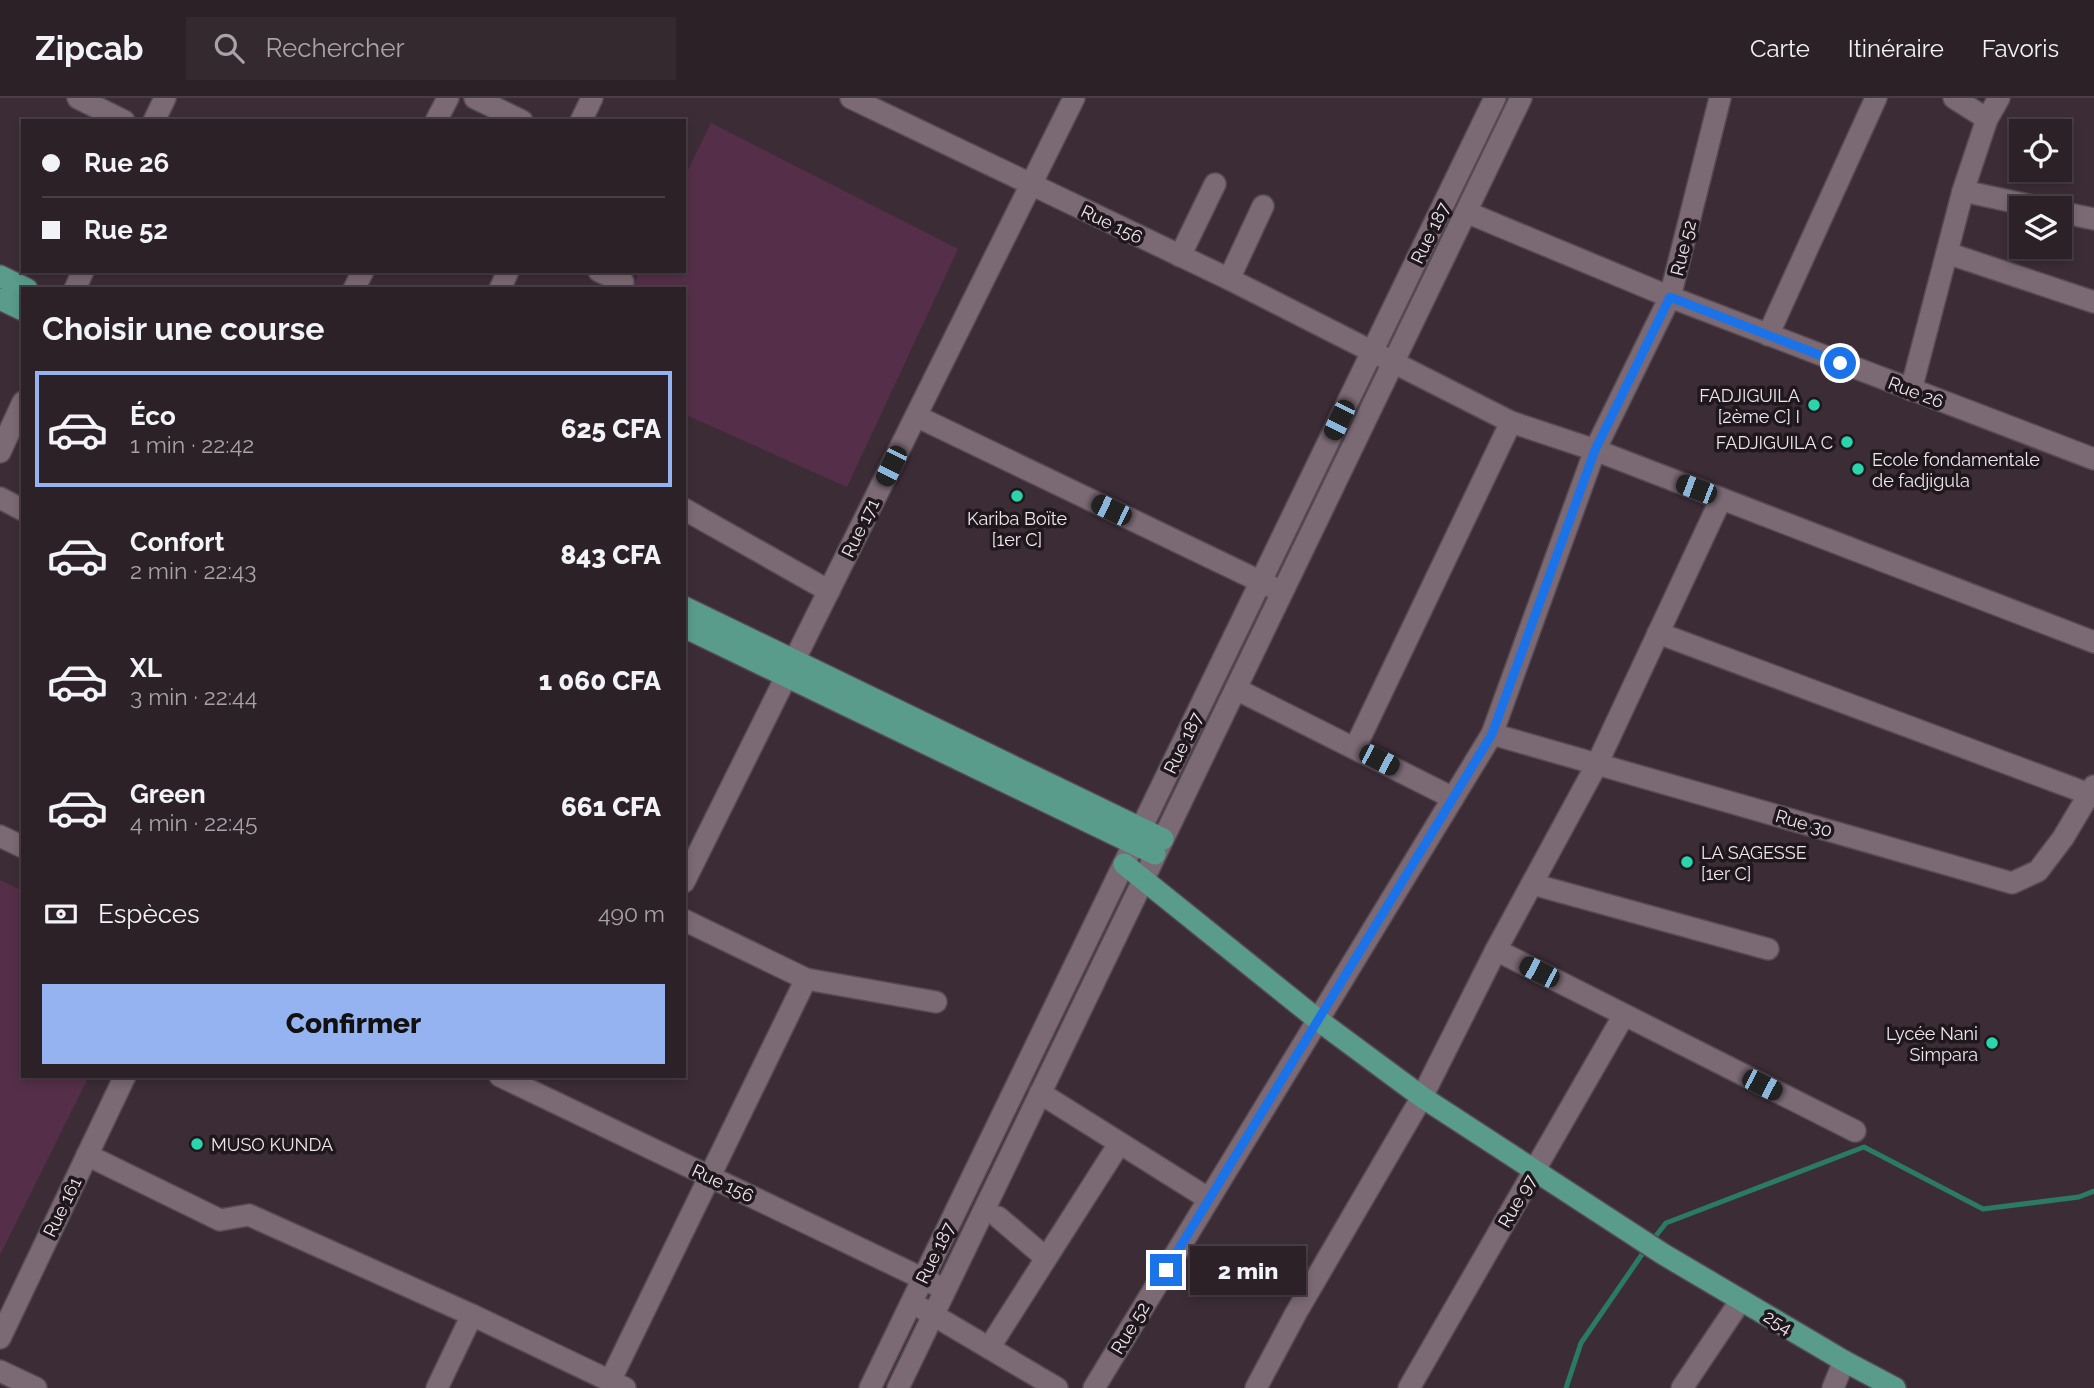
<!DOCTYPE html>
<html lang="fr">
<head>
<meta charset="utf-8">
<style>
	:root { --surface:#2d2128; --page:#352930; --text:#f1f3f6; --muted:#a7a3a8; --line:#483e45; --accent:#95b2f1 }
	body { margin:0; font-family:Raleway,sans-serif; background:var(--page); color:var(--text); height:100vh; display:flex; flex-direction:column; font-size:26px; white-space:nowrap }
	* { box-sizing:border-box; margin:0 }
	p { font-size:23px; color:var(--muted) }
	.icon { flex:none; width:38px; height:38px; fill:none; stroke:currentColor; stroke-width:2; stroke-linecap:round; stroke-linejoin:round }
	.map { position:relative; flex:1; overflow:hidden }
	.side { position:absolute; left:21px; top:189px; width:665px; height:791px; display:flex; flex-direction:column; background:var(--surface); border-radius:0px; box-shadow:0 4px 10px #0003,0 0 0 2px var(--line) }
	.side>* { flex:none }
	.top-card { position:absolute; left:21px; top:21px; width:665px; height:154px; border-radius:0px; box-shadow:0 4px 10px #0003,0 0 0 2px var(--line); display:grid; align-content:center; height:154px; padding:0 21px; background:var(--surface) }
	.buttons { position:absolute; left:2009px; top:21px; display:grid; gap:14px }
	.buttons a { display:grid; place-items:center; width:63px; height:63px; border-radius:0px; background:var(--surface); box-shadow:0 4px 10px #0003,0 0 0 2px var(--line); font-size:35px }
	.end { position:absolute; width:32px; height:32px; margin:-16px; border:9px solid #1a73e8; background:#fff; box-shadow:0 0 0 4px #fff }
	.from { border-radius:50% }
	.bubble { position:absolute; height:49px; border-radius:0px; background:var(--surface); box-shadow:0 4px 10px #0003,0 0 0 2px var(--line); font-size:23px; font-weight:800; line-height:49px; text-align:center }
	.car { position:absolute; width:21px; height:42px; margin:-21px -10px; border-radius:9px; box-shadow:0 0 5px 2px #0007; background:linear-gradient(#222 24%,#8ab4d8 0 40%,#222 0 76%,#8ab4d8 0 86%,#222 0) }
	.top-card b { display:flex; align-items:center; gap:24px; height:66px; font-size:26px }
	.top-card b+b { border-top:2px solid var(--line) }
	.top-card i { width:18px; height:18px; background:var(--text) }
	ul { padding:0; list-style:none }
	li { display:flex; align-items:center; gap:21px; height:116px; margin:0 14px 10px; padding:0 7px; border:4px solid transparent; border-radius:0px }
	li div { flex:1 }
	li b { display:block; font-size:26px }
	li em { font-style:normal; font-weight:800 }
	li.selected { border-color:var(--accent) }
	li>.icon { width:63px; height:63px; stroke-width:1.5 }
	h2 { padding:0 21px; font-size:32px; line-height:84px }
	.pay { display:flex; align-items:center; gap:18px; height:77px; padding:0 21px; font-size:26px }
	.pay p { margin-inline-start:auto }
	.primary-button { display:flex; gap:14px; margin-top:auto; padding:14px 21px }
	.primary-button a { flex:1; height:80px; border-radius:0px; background:var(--accent); color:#111; font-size:28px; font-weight:800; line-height:80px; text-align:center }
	header { display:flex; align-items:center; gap:42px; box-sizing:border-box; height:98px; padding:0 35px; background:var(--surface); border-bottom:2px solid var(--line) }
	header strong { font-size:33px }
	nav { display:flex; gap:38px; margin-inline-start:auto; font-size:24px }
	.search { width:490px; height:63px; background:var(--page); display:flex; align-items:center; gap:18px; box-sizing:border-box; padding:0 24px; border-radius:0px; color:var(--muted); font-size:26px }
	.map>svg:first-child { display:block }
	.green { fill:#552f49 }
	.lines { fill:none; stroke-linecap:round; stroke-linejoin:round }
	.stream { stroke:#2a7a64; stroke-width:5 }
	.minor-casing { stroke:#574a53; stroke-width:24 }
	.major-casing { stroke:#574a53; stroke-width:24 }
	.minor { stroke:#7b6974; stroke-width:21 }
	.major { stroke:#599c8c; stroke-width:21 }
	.route { stroke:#1a73e8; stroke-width:9 }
	.poi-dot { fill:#2bd5ac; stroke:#1e171c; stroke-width:2.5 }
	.labels { text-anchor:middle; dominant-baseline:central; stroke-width:7; stroke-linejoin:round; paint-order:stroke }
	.street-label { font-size:18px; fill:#efe5eb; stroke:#1e171c }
	.poi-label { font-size:18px; fill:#efe5eb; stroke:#1e171c; text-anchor:end }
</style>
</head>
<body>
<header>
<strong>Zipcab</strong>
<div class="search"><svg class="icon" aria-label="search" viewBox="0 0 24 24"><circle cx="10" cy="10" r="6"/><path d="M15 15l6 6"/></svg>Rechercher</div>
<nav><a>Carte</a><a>Itinéraire</a><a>Favoris</a></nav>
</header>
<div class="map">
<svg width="2094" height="1290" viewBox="0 0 2094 1290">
	<rect width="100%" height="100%" fill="#3c2c36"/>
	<g class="green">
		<path d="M 711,25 L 958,151 L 847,389 L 684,316 L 684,191 L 632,191 L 640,173 L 684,173 L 684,80 Z"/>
		<path d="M 0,782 L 23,793 L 23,978 L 89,978 L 0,1157 Z"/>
	</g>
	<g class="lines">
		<g class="stream">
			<path d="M 1651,1144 L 1666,1125 L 1864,1049 L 1983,1111 L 2079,1099 L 2094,1093"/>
			<path d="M 1566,1290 L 1581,1245 L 1645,1152"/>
		</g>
		<g class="minor-casing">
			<g id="minor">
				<path d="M 78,0 L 124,23"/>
				<path d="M 475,0 L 522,23"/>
				<path d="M 851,0 L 1229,181 L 1511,324 L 1595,352 L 2094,544"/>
				<path d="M 1954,0 L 1987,21"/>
				<path d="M 154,23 L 165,0"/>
				<path d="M 436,23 L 448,0"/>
				<path d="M 581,23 L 592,0"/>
				<path d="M 1963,93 L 2042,110"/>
				<path d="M 1466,114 L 1670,199 L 2094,361"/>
				<path d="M 2060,114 L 2094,121"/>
				<path d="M 1947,155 L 2094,204"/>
				<path d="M 1180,158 L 1215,86"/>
				<path d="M 599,173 L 623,184"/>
				<path d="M 1229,181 L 1263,108"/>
				<path d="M 75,191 L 83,173"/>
				<path d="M 354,191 L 363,173"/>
				<path d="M 500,191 L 508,173"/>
				<path d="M 1768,237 L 1876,0"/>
				<path d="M 1911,292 L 1963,93 L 1987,21 L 1999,0"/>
				<path d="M 916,318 L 1274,490"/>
				<path d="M 0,354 L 23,304"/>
				<path d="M 0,400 L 23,412"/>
				<path d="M 684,411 L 829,493"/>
				<path d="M 1658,535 L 2089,696"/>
				<path d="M 1236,591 L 1453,700"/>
				<path d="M 1492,636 L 2012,785 L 2038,773 L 2063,740 L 2094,688"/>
				<path d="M 1355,650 L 1511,324"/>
				<path d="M 0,738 L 23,749"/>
				<path d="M 684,784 L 1074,0"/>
				<path d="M 1532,786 L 1768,851"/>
				<path d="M 684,822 L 806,881 L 936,904"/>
				<path d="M 1496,852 L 1855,1033"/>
				<path d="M 500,978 L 934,1186"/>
				<path d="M 1040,995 L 1209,1101"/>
				<path d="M 87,1057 L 220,1122 L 249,1117 L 472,1217 L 625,1290"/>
				<path d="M 998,1119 L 1046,1160"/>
				<path d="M 923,1211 L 1057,1290"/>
				<path d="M 0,1240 L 125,978"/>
				<path d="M 989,1250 L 1119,1046"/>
				<path d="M 0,1273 L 36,1290"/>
				<path d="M 610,1283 L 806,881"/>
				<path d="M 437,1290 L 472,1217"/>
				<path d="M 870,1290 L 1495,0"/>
				<path d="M 898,1290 L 1521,0"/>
				<path d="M 1094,1290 L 1492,636 L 1595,352 L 1670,199 L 1720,0"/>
				<path d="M 1256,1290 L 1296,1215 L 1422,999 L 1496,852 L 1597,666 L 1721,401"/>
				<path d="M 1409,1290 L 1624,917"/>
				<path d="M 1682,1290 L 1741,1202"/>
				<path d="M 1833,1290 L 1844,1263"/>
			</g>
		</g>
		<g class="major-casing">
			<g id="major">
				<path d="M 0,178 L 27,191"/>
				<path d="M 0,201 L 23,212"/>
				<path d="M 684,509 L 1163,741"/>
				<path d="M 684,529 L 1155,756"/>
				<path d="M 1124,766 L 1318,922 L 1422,999 L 1663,1156 L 1844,1263 L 1895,1290"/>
			</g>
		</g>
		<use href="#minor" class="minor"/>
		<use href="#major" class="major"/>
	</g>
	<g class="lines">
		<path class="route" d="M 1166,1172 L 1492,636 L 1595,352 L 1670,199 L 1840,265"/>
	</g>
	<g class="poi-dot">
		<circle cx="1814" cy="307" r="7"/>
		<circle cx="1847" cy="344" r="7"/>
		<circle cx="1858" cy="371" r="7"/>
		<circle cx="1017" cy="398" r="7"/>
		<circle cx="1687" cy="764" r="7"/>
		<circle cx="1992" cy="945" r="7"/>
		<circle cx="197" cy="1046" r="7"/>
	</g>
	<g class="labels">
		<g class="street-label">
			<text transform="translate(1112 126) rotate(26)">Rue 156</text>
			<text transform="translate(1430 135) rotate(-64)">Rue 187</text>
			<text transform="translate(1683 150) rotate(-76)">Rue 52</text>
			<text transform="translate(1916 294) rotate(21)">Rue 26</text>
			<text transform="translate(860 430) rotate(-64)">Rue 171</text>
			<text transform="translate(1183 645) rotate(-64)">Rue 187</text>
			<text transform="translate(1804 725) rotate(16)">Rue 30</text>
			<text transform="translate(723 1085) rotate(25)">Rue 156</text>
			<text transform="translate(1517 1103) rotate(-60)">Rue 97</text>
			<text transform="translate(62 1109) rotate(-64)">Rue 161</text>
			<text transform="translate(935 1155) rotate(-64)">Rue 187</text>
			<text transform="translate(1778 1224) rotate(31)">254</text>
			<text transform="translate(1130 1230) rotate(-59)">Rue 52</text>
		</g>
		<g class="poi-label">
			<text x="1800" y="297">FADJIGUILA<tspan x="1800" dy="21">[2ème C] I</tspan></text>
			<text x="1833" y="344">FADJIGUILA C</text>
			<text x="1872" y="361" text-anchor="start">Ecole fondamentale<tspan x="1872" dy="21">de fadjigula</tspan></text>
			<text x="1017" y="420" text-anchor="middle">Kariba Boïte<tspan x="1017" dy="21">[1er C]</tspan></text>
			<text x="1701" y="754" text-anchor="start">LA SAGESSE<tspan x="1701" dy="21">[1er C]</tspan></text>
			<text x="1978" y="935">Lycée Nani<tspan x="1978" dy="21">Simpara</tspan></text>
			<text x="211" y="1046" text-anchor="start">MUSO KUNDA</text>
		</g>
	</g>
</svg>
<div class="buttons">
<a><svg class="icon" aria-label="locate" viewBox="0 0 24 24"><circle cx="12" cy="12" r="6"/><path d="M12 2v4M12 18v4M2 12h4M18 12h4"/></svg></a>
<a><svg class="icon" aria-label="layers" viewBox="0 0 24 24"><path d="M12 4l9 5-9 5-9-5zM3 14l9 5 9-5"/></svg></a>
</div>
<i class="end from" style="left:1840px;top:265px"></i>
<i class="end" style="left:1166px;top:1172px"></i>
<div class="bubble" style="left:1190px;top:1148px;width:116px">2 min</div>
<i class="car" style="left:1339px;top:322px;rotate:206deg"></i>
<i class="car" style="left:891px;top:368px;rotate:206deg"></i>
<i class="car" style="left:1696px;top:391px;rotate:291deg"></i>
<i class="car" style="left:1111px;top:412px;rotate:296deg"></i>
<i class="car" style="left:1379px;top:662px;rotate:117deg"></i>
<i class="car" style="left:1539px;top:874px;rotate:297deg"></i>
<i class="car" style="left:1762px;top:987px;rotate:117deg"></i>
<div class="top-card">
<b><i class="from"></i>Rue 26</b>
<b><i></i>Rue 52</b>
</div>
<section class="side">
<h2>Choisir une course</h2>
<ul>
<li class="selected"><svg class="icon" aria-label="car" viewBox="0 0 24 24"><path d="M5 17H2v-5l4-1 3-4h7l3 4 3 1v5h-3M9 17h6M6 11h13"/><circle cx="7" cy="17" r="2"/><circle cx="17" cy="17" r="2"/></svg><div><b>Éco</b><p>1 min · 22:42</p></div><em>625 CFA</em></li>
<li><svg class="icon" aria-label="car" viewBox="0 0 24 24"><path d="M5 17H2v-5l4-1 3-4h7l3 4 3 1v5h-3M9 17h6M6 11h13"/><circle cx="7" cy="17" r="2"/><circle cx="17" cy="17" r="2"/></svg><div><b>Confort</b><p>2 min · 22:43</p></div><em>843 CFA</em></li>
<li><svg class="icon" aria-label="car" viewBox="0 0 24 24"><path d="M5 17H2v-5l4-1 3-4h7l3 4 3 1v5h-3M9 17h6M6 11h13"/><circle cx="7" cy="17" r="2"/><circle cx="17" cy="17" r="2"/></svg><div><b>XL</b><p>3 min · 22:44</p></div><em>1 060 CFA</em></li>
<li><svg class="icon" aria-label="car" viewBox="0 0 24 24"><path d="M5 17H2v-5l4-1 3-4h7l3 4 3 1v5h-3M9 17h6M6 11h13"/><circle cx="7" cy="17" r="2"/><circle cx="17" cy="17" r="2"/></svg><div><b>Green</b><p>4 min · 22:45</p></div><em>661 CFA</em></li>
</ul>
<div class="pay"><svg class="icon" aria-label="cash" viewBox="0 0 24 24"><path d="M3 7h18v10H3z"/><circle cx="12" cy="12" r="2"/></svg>Espèces<p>490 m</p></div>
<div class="primary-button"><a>Confirmer</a></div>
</section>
</div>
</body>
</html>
